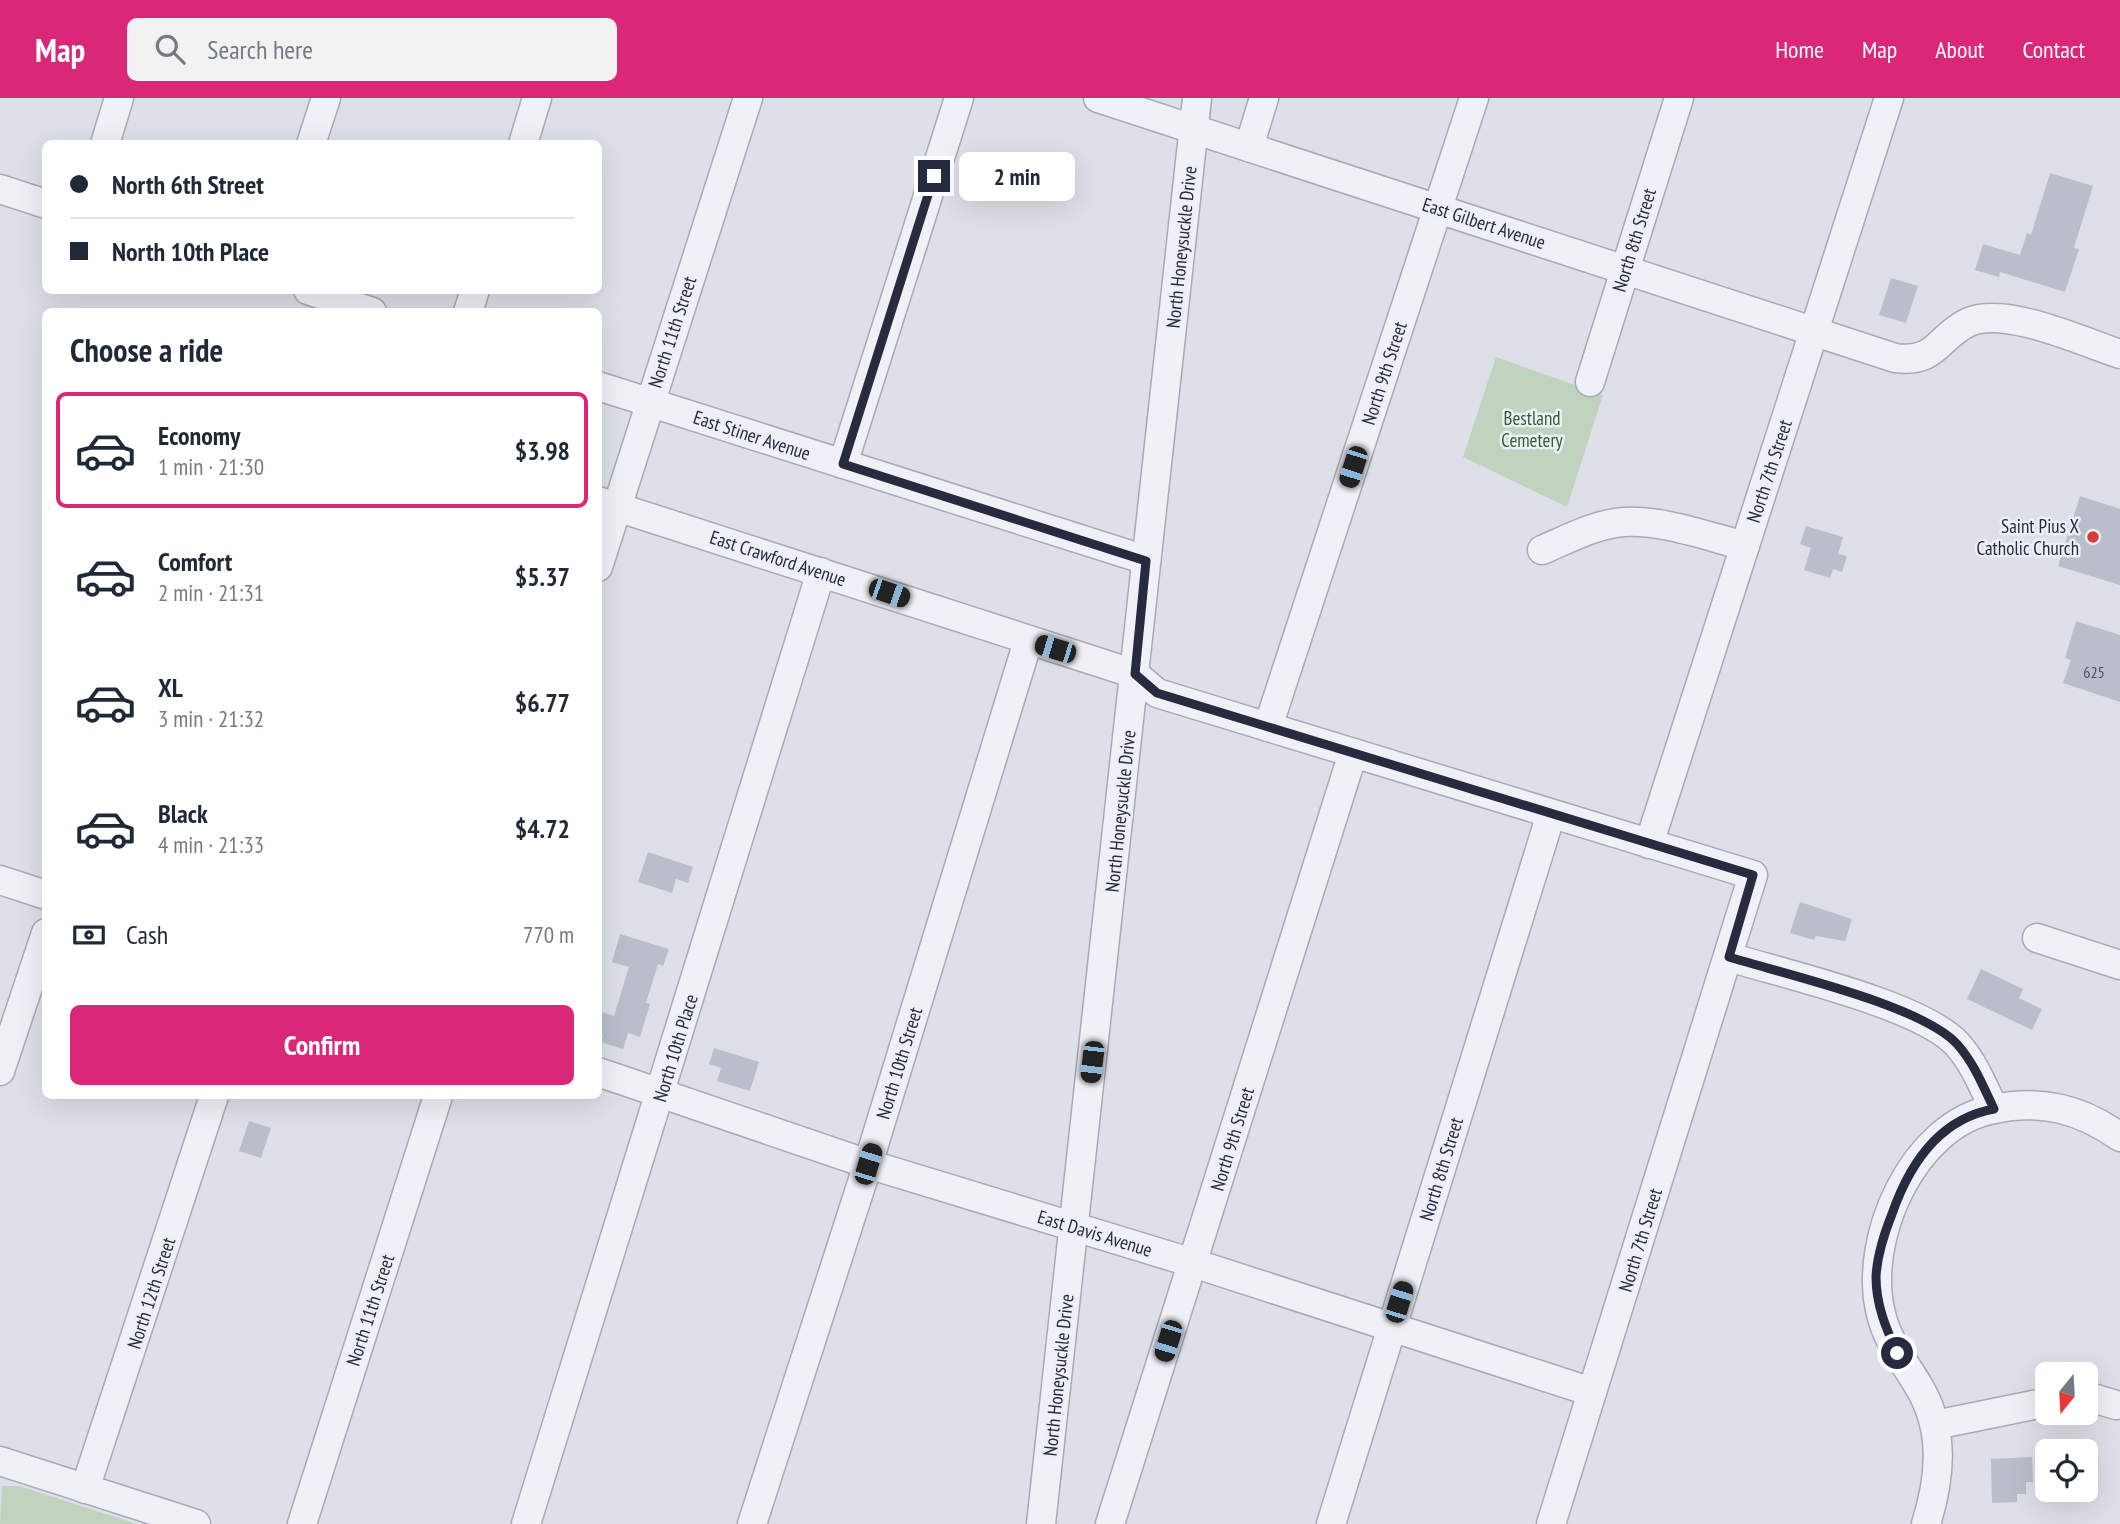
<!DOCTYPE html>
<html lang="en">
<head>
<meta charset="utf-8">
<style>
	:root { --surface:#fff; --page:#f2f2f3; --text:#1f2937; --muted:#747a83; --line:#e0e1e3; --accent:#db2777 }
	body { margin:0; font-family:"PT Sans Narrow",sans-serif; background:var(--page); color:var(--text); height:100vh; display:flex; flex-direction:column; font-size:26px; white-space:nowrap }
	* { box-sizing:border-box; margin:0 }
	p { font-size:23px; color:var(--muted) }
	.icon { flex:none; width:38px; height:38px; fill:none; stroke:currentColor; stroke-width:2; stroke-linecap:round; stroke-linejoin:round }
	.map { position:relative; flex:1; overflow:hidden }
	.drawer { position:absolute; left:42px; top:210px; width:560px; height:791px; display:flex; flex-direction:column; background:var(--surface); border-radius:10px; box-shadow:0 7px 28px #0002 }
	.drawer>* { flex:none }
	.hud { position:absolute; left:42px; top:42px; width:560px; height:154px; border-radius:10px; box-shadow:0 7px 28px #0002; display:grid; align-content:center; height:154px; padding:0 28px; background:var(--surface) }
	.needle { width:46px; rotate:198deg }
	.fabs { position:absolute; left:2035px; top:1264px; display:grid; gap:14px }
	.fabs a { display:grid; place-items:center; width:63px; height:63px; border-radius:10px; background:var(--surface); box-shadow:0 7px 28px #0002; font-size:35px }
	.end { position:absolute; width:32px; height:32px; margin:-16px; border:9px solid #262b40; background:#fff; box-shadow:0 0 0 4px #fff }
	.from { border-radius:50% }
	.bubble { position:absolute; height:49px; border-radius:10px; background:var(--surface); box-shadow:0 7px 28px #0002; font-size:23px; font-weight:600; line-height:49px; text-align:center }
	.car { position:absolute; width:21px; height:42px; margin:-21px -10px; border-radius:9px; box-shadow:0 0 5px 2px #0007; background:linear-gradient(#222 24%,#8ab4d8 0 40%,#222 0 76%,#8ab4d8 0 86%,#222 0) }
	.hud b { display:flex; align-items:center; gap:24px; height:66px; font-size:26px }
	.hud b+b { border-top:2px solid var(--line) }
	.hud i { width:18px; height:18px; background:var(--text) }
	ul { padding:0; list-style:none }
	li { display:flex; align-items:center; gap:21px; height:116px; margin:0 14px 10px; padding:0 14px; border:4px solid transparent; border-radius:10px }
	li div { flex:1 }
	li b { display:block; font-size:26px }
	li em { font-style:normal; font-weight:600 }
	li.on { border-color:var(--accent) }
	li>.icon { width:63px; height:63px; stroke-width:1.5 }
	h2 { padding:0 28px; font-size:32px; line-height:84px }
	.pay { display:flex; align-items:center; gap:18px; height:77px; padding:0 28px; font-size:26px }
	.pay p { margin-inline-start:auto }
	.action { display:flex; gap:14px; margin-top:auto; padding:14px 28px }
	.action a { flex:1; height:80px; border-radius:10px; background:var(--accent); color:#fff; font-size:28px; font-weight:600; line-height:80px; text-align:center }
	header { display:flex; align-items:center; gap:42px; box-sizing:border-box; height:98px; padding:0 35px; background:var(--accent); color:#fff }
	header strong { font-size:33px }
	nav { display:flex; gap:38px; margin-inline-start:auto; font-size:24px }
	.search { width:490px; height:63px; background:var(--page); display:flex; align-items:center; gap:18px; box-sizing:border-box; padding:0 24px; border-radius:10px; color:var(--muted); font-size:26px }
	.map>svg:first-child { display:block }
	.green { fill:#c0d3be }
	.building { fill:#babecb }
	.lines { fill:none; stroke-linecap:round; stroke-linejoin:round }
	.minor-casing { stroke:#a6aab6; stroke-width:31 }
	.minor { stroke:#f0f1f6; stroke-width:28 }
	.route { stroke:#262b40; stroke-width:9 }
	.poi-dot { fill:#d63d3a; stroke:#edeff6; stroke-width:2.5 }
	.labels { text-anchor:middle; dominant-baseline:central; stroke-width:5; stroke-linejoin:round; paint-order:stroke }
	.number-label { font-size:16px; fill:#4b5063 }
	.street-label { font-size:19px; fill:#262b40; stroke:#edeff6 }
	.park-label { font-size:19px; fill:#335c32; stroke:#edeff6 }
	.poi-label { font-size:19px; fill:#262b40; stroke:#edeff6; text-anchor:end }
</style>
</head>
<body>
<header>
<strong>Map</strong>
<div class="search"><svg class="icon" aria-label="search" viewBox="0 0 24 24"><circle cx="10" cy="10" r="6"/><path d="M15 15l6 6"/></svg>Search here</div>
<nav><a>Home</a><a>Map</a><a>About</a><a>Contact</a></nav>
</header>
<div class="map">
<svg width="2120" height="1426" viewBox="0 0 2120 1426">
	<rect width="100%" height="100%" fill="#dde0e8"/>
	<g class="green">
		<path d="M 1496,259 L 1603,297 L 1567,409 L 1463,359 Z"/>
		<path d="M 2,1388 L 19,1388 L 137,1426 L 0,1426 Z"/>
	</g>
	<g class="building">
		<path d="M 2050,75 L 2093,88 L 2074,150 L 2079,151 L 2065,194 L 2000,174 L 1999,179 L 1975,172 L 1983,146 L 2020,157 L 2027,135 L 2031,137 Z"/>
		<path d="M 1891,180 L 1918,188 L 1906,225 L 1879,217 Z"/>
		<path d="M 2080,398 L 2120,411 L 2120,487 L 2058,468 Z"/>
		<path d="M 1806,428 L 1843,439 L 1838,456 L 1847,458 L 1842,474 L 1833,471 L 1830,480 L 1804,472 L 1811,450 L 1800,446 Z"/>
		<path d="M 2076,523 L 2120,537 L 2120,604 L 2063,585 L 2071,562 L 2065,560 Z"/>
		<path d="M 648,754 L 693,769 L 688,785 L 676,781 L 672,795 L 638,784 Z"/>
		<path d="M 1800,804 L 1852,821 L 1845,843 L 1816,838 L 1814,842 L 1790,835 Z"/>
		<path d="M 620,836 L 669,851 L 663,868 L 658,866 L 646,905 L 650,906 L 640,939 L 628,935 L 623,951 L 601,944 L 603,937 L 598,936 L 602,914 L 614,918 L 629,869 L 612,864 Z"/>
		<path d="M 1981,871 L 2023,891 L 2019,900 L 2042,911 L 2032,932 L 1967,901 Z"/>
		<path d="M 714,950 L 759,964 L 750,993 L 717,983 L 721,970 L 709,966 Z"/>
		<path d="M 249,1023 L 271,1030 L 261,1060 L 239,1053 Z"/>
		<path d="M 2032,1359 L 2033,1384 L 2026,1384 L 2026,1396 L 2017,1396 L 2017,1404 L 1992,1405 L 1991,1361 Z"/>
	</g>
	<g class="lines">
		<g class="minor-casing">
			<g id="minor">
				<path d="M 1098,0 L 1895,260 C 1937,266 1938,238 1969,224 C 2006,208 2083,244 2120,256"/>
				<path d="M 105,46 L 119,0"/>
				<path d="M 311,46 L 326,0"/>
				<path d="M 523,46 L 537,0"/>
				<path d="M 1249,49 L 1264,0"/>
				<path d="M 0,91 L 46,106"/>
				<path d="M 308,192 L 372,214"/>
				<path d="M 468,214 L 475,192"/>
				<path d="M 1590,284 L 1679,0"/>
				<path d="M 598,288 L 1146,462"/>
				<path d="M 843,366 L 959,0"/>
				<path d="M 598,403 L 1135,576 L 1157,595 L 1753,777 L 1551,1426"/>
				<path d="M 1542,452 C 1568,441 1595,426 1624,424 C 1664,422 1706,438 1745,448"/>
				<path d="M 598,469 L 748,0"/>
				<path d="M 1268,629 L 1474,0"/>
				<path d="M 1649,746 L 1889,0"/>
				<path d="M 0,782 L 46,797"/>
				<path d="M 2037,840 L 2120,867"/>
				<path d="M 1729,859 C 1784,876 1921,907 1957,946 C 1974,965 1983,988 1994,1011 C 2041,1001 2081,1011 2120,1039"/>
				<path d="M 0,973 L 46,835"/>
				<path d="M 598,974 L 868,1066 L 1193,1165 L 1592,1294"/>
				<path d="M 2086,1298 L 2116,1307"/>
				<path d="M 1935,1327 L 2048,1304"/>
				<path d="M 0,1363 L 196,1426"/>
				<path d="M 85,1391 L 214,998"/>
				<path d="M 302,1426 L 438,998"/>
				<path d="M 526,1426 L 821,474"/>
				<path d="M 752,1426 L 868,1066 L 1028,543"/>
				<path d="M 1041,1426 L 1197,0"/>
				<path d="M 1110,1426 L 1353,655"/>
				<path d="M 1331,1426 L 1551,716"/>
				<path d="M 1926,1426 C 1941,1378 1945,1331 1918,1287 C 1904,1264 1887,1242 1881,1216 C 1862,1141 1913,1026 1994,1011"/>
			</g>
		</g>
		<use href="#minor" class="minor"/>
	</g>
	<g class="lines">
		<path class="route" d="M 934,78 L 843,366 L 1146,463 L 1135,576 L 1157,595 L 1753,777 L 1729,859 C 1784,876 1921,907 1957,946 C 1974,965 1983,988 1994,1011 C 1938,1021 1909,1067 1892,1116 C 1884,1136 1877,1158 1876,1179 C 1876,1207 1886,1230 1897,1255"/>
	</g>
	<circle class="poi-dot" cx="2093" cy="439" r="7"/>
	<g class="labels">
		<g class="number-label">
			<text x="2094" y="574">625</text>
		</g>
		<g class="street-label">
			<text transform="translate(1484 125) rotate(18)">East Gilbert Avenue</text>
			<text transform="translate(1634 142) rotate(-73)">North 8th Street</text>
			<text transform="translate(1181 149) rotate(-84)">North Honeysuckle Drive</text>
			<text transform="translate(672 234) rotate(-72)">North 11th Street</text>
			<text transform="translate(1384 275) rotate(-72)">North 9th Street</text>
			<text transform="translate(752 337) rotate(18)">East Stiner Avenue</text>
			<text transform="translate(1769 373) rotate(-72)">North 7th Street</text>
			<text transform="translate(778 460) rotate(18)">East Crawford Avenue</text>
			<text transform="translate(1120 713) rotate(-84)">North Honeysuckle Drive</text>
			<text transform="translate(675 950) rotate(-73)">North 10th Place</text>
			<text transform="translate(899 965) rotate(-73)">North 10th Street</text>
			<text transform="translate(1232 1041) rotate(-73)">North 9th Street</text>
			<text transform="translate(1441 1071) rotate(-73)">North 8th Street</text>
			<text transform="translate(1095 1135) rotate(17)">East Davis Avenue</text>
			<text transform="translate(1640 1142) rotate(-73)">North 7th Street</text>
			<text transform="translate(151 1195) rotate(-72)">North 12th Street</text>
			<text transform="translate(370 1212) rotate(-72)">North 11th Street</text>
			<text transform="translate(1058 1277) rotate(-84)">North Honeysuckle Drive</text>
		</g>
		<g class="park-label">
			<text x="1532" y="320">Bestland<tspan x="1532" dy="22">Cemetery</tspan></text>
		</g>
		<g class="poi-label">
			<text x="2079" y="428">Saint Pius X<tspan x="2079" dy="22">Catholic Church</tspan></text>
		</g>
	</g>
</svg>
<div class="fabs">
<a><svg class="needle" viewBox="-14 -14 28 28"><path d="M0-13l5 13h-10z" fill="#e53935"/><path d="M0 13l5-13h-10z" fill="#747a83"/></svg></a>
<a><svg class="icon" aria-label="locate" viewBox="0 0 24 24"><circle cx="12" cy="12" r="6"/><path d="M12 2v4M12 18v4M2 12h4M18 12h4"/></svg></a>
</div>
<i class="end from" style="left:1897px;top:1255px"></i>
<i class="end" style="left:934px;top:78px"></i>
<div class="bubble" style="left:959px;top:54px;width:116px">2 min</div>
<i class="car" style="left:1353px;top:369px;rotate:198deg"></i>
<i class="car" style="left:889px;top:495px;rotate:109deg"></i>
<i class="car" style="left:1055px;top:551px;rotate:287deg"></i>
<i class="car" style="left:1092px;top:964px;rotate:187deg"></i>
<i class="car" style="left:868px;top:1066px;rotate:17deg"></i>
<i class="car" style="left:1399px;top:1204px;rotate:17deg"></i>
<i class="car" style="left:1168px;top:1243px;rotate:197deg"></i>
<div class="hud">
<b><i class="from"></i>North 6th Street</b>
<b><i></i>North 10th Place</b>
</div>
<section class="drawer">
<h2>Choose a ride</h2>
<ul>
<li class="on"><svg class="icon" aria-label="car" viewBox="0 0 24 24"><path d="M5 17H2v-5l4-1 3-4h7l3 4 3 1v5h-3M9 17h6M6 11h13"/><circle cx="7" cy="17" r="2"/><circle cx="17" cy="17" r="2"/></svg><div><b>Economy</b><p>1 min · 21:30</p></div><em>$3.98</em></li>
<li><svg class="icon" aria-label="car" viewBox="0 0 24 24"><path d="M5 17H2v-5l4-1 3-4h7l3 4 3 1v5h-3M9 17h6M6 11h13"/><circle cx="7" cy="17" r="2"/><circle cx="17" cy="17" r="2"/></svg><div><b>Comfort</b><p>2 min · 21:31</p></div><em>$5.37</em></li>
<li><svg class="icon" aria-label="car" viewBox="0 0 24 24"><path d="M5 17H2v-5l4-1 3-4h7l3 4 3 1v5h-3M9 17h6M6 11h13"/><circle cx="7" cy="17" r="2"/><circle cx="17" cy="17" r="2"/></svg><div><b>XL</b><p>3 min · 21:32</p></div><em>$6.77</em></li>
<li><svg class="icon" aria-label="car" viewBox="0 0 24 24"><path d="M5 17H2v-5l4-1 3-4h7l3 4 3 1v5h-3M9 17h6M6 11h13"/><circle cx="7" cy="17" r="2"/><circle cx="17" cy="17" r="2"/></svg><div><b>Black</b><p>4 min · 21:33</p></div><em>$4.72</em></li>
</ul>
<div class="pay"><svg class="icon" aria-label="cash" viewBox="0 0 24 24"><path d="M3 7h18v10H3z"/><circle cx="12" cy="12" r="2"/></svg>Cash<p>770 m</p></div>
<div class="action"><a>Confirm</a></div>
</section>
</div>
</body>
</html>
